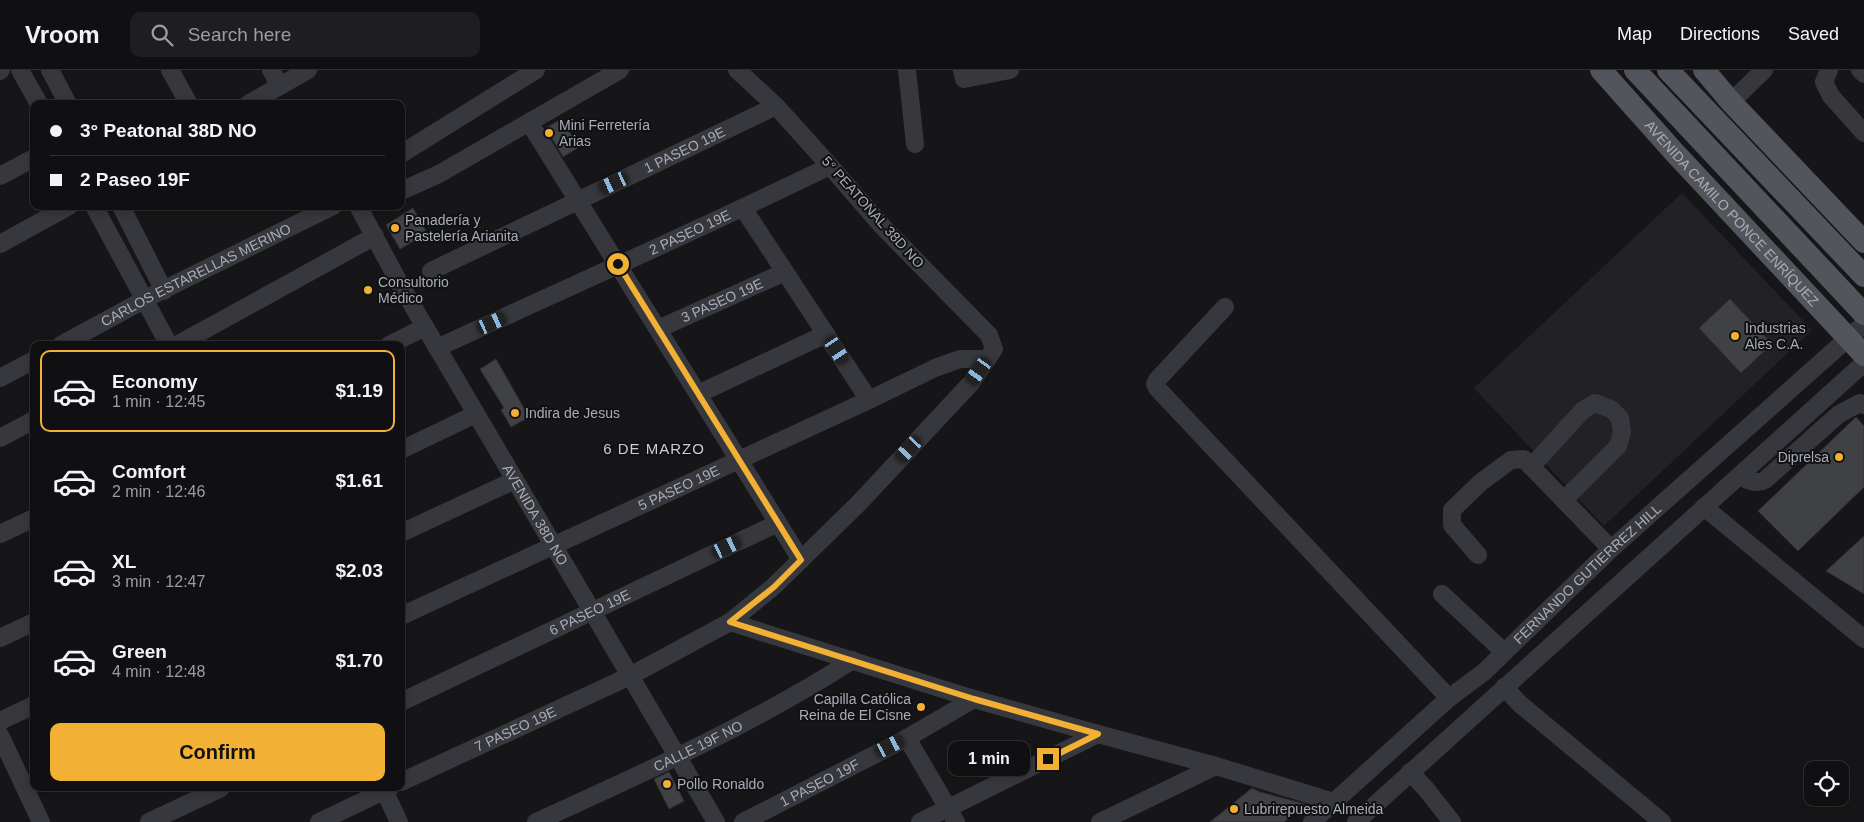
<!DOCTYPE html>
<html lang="en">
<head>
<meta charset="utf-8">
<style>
	:root { --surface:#101012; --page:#1e1e20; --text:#f1f3f6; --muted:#9c9d9f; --line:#303032; --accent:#f2b134 }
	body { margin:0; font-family:Arial,sans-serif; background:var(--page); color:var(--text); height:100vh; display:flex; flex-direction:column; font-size:19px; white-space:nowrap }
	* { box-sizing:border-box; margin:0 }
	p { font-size:16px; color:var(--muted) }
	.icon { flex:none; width:28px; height:28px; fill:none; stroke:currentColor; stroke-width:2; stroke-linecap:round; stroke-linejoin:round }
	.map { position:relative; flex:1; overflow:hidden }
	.sheet { position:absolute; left:30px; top:271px; width:375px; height:450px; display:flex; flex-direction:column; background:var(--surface); border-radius:10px; box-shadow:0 2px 8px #0003,0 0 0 1px var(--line) }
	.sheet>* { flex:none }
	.top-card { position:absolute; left:30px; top:30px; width:375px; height:110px; border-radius:10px; box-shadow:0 2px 8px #0003,0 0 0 1px var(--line); display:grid; align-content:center; height:110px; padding:0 20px; background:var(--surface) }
	.buttons { position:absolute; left:1804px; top:691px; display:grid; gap:10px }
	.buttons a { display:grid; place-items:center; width:45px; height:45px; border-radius:10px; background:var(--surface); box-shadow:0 2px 8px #0003,0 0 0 1px var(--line); font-size:25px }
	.end { position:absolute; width:22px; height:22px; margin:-11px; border:6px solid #f2b134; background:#111; box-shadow:0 0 0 2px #111 }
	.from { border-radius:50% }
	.bubble { position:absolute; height:35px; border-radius:10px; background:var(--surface); box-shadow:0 2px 8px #0003,0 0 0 1px var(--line); font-size:16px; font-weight:700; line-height:35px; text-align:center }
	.car { position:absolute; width:15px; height:30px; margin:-15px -8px; border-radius:6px; box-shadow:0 0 4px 1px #0007; background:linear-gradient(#222 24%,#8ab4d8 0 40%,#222 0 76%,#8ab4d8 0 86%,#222 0) }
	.top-card b { display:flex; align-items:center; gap:18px; height:48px; font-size:19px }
	.top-card b+b { border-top:1px solid var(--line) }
	.top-card i { width:12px; height:12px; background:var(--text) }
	ul { padding:9px 0 0; list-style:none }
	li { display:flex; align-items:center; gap:15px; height:82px; margin:0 10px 8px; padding:0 10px; border:2px solid transparent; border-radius:10px }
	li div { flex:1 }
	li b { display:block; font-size:19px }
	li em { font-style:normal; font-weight:700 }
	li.selected { border-color:var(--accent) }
	li>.icon { width:45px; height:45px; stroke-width:1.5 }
	.action { display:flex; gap:10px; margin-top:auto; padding:10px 20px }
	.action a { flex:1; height:58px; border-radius:10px; background:var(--accent); color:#111; font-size:20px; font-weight:700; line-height:58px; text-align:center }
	header { display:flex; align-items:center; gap:30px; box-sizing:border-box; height:70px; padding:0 25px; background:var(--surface); border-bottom:1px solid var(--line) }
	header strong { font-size:24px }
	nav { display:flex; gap:28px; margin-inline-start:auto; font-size:18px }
	.search { width:350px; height:45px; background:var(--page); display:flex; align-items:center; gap:12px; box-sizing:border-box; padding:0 18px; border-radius:10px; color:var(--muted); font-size:19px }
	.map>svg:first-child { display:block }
	.built { fill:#222225 }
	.building { fill:#404145; stroke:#303034 }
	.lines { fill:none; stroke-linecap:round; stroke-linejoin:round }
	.minor { stroke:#37383d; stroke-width:18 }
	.major { stroke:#53555c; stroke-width:22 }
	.major-bridge { stroke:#53555c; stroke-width:22 }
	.route { stroke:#f2b134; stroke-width:6 }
	.poi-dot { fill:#f2b134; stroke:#111113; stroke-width:2 }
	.labels { text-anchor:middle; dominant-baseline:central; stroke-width:4; stroke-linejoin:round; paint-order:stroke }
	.poi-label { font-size:14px; fill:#a8adb8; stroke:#111113; text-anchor:start }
	.street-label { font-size:14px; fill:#a8adb8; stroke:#111113 }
	.neighbourhood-label { font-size:15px; letter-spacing:1px; fill:#c9ccd4; stroke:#111113 }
</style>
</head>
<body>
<header>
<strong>Vroom</strong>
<div class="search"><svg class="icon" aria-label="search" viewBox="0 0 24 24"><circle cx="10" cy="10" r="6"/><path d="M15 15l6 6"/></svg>Search here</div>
<nav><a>Map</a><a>Directions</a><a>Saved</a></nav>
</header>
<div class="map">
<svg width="1864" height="752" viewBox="0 0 1864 752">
	<rect width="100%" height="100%" fill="#161618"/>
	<path class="built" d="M 1682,123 L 1812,260 L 1604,456 L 1474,318 Z"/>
	<g class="building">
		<path d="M 561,49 L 579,77 L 563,87 L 546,58 Z"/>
		<path d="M 413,138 L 427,163 L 400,179 L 386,155 Z"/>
		<path d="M 1730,229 L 1772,274 L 1741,303 L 1699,258 Z"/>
		<path d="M 496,289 L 529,347 L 511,357 L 501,340 L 504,338 L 480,299 Z"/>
		<path d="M 1856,347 L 1864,356 L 1864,417 L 1798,481 L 1758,441 Z"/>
		<path d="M 1864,466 L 1864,524 L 1826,501 Z"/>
		<path d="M 669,702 L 684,731 L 669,739 L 654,709 Z"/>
		<path d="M 1252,718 L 1260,722 L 1305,734 L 1284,752 L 1210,752 Z"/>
	</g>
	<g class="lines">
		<g class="minor">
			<path d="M 20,0 L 39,34"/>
			<path d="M 50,0 L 68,34"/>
			<path d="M 170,0 L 189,34"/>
			<path d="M 271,0 L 280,16"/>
			<path d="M 907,0 L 915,74"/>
			<path d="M 962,0 L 964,9 L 1010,0"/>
			<path d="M 1829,0 L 1824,12 L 1831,26 L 1864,63"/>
			<path d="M 1860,0 L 1864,4"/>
			<path d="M 0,1 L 1,0"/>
			<path d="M 1731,32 L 1764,0"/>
			<path d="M 248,34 L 308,0"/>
			<path d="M 529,52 L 801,490"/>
			<path d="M 401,84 L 536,0"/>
			<path d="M 0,106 L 34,88"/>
			<path d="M 401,121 L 439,104 L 620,0"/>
			<path d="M 94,136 L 169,275"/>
			<path d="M 121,136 L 164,221"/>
			<path id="s1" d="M 358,136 L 401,216 L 716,752"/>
			<path d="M 743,138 L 869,330"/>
			<path d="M 0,174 L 69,136"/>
			<path id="s2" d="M 431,201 L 776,36"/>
			<path d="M 1225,237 L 1157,310 L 1155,314 L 1157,318 L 1449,628"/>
			<path id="s3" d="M 658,259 L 785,202"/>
			<path id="s4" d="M 61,275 L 151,226 L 333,136"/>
			<path d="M 177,275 L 375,166"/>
			<path d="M 389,275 L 425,257"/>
			<path id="s5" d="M 437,278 C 568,217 701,159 830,96"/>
			<path d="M 0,308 L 34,290"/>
			<path d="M 698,324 L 826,264"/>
			<path d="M 0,368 L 34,350"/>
			<path d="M 401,380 L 476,344"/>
			<path d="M 1531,397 L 1583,340 L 1595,333 L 1611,339 L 1620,348 L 1622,362 L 1618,376 L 1564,430"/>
			<path d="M 1739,406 C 1747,410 1756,415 1765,410 L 1839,344 L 1860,333 L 1864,335"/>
			<path d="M 1704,437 L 1864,569"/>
			<path d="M 401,463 L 515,410"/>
			<path d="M 0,464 L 34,448"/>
			<path d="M 1478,485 L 1452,455 L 1452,440 L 1481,412 L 1511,390 L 1524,389 L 1611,479"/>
			<path d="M 1442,524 L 1504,582"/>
			<path id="s6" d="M 401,546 L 869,330 L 935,298 L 960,289 L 988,289"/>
			<path d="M 730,552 L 974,629 L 1098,664 L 1216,696 L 1334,732"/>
			<path d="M 0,568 L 34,552"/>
			<path d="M 1504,617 L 1520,634 L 1662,752"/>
			<path id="s7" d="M 401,632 L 778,453"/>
			<path d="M 0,651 L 34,635"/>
			<path d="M 0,665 L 41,752"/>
			<path d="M 907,668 L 956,752"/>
			<path d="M 1410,702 L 1426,719 L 1452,752"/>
			<path id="s8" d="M 401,712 L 630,606 L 730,552 L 773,517 L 860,432 L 971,313 L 994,279 L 989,265 L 882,156 L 830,96 L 776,36 L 737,0"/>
			<path d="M 383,718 L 399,752"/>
			<path d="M 149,752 L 221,718"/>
			<path d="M 319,752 L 390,718"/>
			<path id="s9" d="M 536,752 C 644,703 753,654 853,590"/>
			<path id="s10" d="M 743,752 L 907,668 L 974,629"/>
			<path d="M 920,752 L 1098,664"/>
			<path d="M 1100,752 L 1216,696"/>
			<path id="s11" d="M 1312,752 L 1449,628 L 1484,602 L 1611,479 L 1864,254"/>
			<path d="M 1356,752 L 1864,293"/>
		</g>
		<g class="major">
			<path id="s12" d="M 1601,0 L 1674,82 L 1864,285"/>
			<path d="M 1704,0 L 1731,32 L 1864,172"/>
		</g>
		<g class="major-bridge">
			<path d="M 1635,0 L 1864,244"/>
			<path d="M 1668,0 L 1864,206"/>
		</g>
	</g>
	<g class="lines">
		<path class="route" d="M 618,194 L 801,490 L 774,517 L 730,552 L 974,629 L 1098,664 L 1048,689"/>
	</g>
	<g class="poi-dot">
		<circle cx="549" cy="63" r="5"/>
		<circle cx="395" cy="158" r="5"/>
		<circle cx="368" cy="220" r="5"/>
		<circle cx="1735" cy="266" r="5"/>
		<circle cx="515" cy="343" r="5"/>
		<circle cx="1839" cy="387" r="5"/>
		<circle cx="921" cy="637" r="5"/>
		<circle cx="667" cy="714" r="5"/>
		<circle cx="1234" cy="739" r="5"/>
	</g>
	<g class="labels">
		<g class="poi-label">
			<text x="559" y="55">Mini Ferretería<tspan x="559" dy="16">Arias</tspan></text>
			<text x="405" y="150">Panadería y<tspan x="405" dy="16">Pastelería Arianita</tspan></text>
			<text x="378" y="212">Consultorio<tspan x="378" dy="16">Médico</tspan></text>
			<text x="1745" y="258">Industrias<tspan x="1745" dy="16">Ales C.A.</tspan></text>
			<text x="525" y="343">Indira de Jesus</text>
			<text x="1829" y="387" text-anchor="end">Diprelsa</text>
			<text x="911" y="629" text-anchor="end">Capilla Católica<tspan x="911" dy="16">Reina de El Cisne</tspan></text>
			<text x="677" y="714">Pollo Ronaldo</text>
			<text x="1244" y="739">Lubrirepuesto Almeida</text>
		</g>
		<g class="street-label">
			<text stroke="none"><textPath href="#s2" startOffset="281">1 PASEO 19E</textPath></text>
			<text transform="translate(873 142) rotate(48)">5° PEATONAL 38D NO</text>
			<text stroke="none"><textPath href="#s12" startOffset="194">AVENIDA CAMILO PONCE ENRÍQUEZ</textPath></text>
			<text stroke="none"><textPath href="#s5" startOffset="278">2 PASEO 19E</textPath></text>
			<text stroke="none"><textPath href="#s4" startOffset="152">CARLOS ESTARELLAS MERINO</textPath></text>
			<text stroke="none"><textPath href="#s3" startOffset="70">3 PASEO 19E</textPath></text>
			<text stroke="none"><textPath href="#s6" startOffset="306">5 PASEO 19E</textPath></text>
			<text stroke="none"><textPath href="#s1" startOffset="356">AVENIDA 38D NO</textPath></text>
			<text stroke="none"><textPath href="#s11" startOffset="371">FERNANDO GUTIERREZ HILL</textPath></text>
			<text stroke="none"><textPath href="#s7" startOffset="209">6 PASEO 19E</textPath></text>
			<text stroke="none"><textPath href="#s8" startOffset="126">7 PASEO 19E</textPath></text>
			<text stroke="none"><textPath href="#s9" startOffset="179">CALLE 19F NO</textPath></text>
			<text stroke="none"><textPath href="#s10" startOffset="86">1 PASEO 19F</textPath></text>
		</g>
		<g class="neighbourhood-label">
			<text x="654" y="378">6 DE MARZO</text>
		</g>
	</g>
</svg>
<div class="buttons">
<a><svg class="icon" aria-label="locate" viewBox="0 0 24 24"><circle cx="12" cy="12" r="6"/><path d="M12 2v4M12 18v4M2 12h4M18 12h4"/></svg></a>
</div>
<i class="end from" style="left:618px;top:194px"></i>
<i class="end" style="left:1048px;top:689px"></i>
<div class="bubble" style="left:948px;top:671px;width:82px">1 min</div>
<i class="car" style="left:614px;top:113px;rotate:245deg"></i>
<i class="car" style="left:492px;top:253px;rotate:65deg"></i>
<i class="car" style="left:837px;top:280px;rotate:147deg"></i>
<i class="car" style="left:979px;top:301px;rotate:216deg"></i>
<i class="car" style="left:909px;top:379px;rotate:223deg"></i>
<i class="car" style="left:727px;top:477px;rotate:64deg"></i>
<i class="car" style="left:890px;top:676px;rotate:63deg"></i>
<div class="top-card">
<b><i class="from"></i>3° Peatonal 38D NO</b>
<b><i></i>2 Paseo 19F</b>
</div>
<section class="sheet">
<ul>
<li class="selected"><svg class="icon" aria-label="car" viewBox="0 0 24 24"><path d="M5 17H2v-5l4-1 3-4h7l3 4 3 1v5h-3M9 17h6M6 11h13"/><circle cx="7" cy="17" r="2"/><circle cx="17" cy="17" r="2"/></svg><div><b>Economy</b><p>1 min · 12:45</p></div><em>$1.19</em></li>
<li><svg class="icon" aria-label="car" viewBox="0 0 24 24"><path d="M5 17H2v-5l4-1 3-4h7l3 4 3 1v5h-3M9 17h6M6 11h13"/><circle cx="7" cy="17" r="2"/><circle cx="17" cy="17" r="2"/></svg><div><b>Comfort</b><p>2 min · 12:46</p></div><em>$1.61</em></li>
<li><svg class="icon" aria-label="car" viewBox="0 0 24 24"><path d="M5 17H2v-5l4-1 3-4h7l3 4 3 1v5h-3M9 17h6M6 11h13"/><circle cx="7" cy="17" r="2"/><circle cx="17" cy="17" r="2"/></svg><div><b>XL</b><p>3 min · 12:47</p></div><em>$2.03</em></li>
<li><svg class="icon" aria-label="car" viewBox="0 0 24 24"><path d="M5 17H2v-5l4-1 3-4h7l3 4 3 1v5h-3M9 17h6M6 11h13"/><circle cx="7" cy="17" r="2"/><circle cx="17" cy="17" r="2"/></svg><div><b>Green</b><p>4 min · 12:48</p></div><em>$1.70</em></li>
</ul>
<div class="action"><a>Confirm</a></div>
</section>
</div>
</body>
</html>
